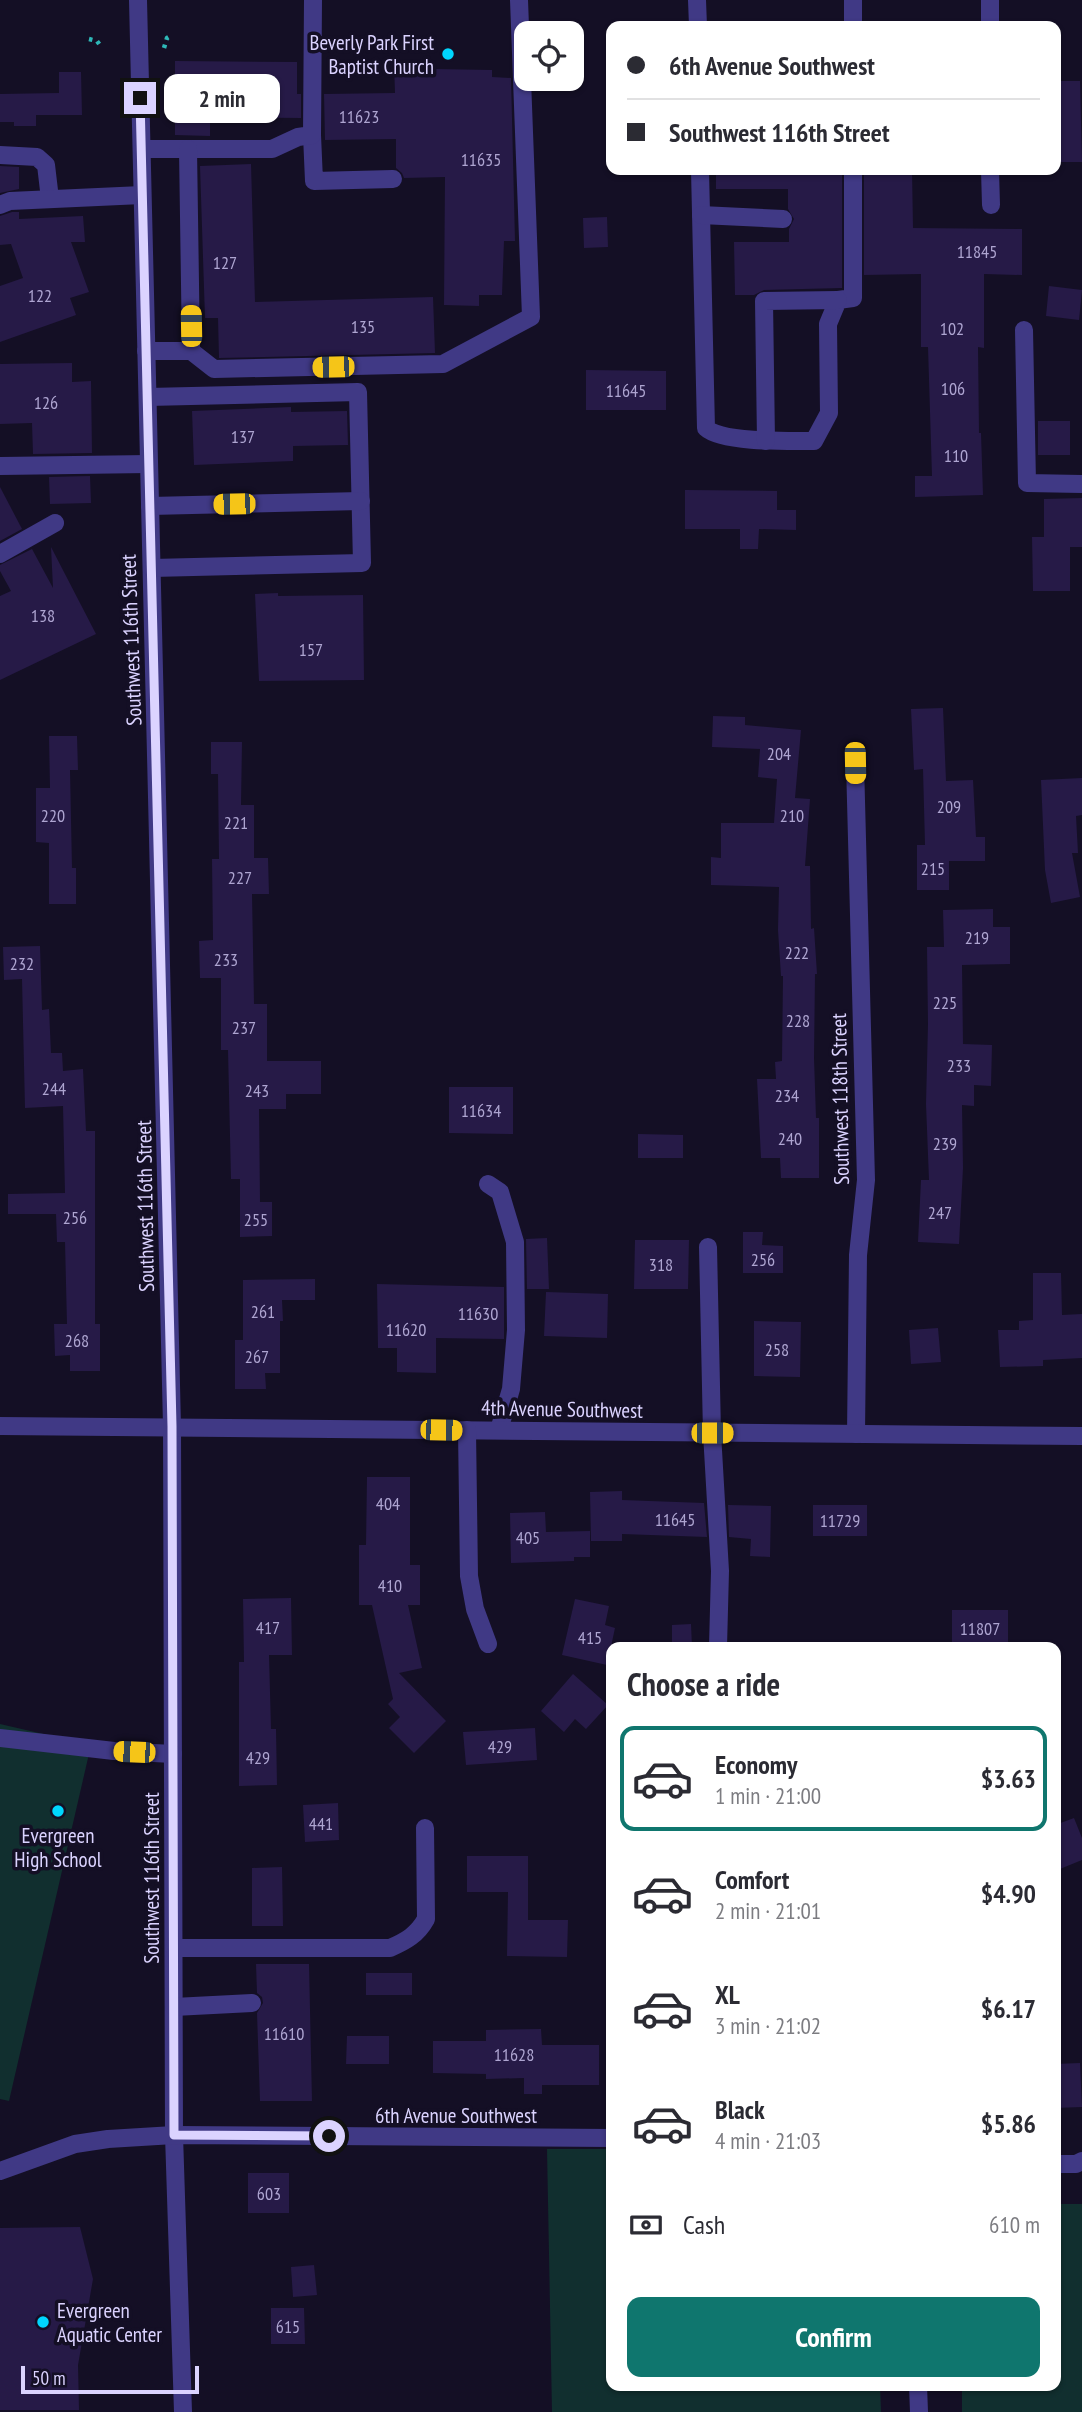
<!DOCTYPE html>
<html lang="en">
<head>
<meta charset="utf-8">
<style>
	:root { --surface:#fff; --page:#f7f7f7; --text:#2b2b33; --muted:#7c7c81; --line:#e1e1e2; --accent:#0f766e }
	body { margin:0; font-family:"PT Sans Narrow",sans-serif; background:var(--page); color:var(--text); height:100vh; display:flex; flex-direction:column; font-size:26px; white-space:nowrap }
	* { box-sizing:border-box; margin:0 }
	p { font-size:23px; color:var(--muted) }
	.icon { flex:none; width:38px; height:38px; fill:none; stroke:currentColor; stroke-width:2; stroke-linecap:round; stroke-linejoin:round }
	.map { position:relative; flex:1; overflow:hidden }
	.details { position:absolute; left:606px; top:1642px; width:455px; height:749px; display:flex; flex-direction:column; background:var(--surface); border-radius:14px; box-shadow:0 2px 5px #0004 }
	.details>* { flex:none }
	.top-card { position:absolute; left:606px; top:21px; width:455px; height:154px; border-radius:14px; box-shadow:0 2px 5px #0004; display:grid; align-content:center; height:154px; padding:0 21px; background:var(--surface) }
	.buttons { position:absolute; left:514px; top:21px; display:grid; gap:14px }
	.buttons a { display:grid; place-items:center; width:70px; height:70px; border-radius:14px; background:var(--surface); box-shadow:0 2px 5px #0004; font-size:35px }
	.scale { position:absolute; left:21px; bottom:18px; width:178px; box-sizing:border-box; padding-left:7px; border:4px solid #dbd3ff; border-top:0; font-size:19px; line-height:24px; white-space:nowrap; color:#dbd3ff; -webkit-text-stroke:5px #140f25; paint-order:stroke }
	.end { position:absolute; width:32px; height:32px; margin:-16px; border:9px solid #dbd3ff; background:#111; box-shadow:0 0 0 4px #111 }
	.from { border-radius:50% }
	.bubble { position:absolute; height:49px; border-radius:14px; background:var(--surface); box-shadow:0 2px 5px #0004; font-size:23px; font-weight:700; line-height:49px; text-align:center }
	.car { position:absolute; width:21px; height:42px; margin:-21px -10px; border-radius:9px; box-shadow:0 0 5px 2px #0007; background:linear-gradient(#f5c518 24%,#345 0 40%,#f5c518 0 76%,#345 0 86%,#f5c518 0) }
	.top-card b { display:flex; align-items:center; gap:24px; height:66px; font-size:26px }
	.top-card b+b { border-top:2px solid var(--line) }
	.top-card i { width:18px; height:18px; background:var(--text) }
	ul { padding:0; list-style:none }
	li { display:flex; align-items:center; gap:21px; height:105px; margin:0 14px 10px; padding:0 7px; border:4px solid transparent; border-radius:14px }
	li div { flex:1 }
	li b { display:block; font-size:26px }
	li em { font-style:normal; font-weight:700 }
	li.current { border-color:var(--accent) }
	li>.icon { width:63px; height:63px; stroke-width:1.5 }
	h2 { padding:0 21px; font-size:32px; line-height:84px }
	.pay { display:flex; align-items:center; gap:18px; height:77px; padding:0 21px; font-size:26px }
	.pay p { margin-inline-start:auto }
	.cta { display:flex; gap:14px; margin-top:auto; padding:14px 21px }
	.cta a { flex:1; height:80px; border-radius:14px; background:var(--accent); color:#fff; font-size:28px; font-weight:700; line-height:80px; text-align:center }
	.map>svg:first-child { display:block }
	.green { fill:#112f2f }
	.building { fill:#261a47 }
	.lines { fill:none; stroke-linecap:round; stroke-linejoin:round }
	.path { stroke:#2eb8b8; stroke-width:4.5; stroke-dasharray:3.5 5; stroke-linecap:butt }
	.minor { stroke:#403985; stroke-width:18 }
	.route { stroke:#dbd3ff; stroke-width:9 }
	.poi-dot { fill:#00d6fe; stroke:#140f25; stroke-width:2.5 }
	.labels { text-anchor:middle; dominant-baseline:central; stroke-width:7; stroke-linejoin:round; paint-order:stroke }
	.number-label { font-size:18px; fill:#aea5d1 }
	.poi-label { font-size:21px; fill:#dbd3ff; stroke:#140f25; text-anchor:end }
	.street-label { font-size:21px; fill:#dbd3ff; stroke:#140f25 }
</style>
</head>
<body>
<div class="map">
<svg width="1082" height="2412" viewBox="0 0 1082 2412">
	<rect width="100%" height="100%" fill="#140f25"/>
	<g class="green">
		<path d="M 0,1724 L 91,1745 L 9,2101 L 0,2099 Z"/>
		<path d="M 547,2149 L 611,2149 L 611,2385 L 880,2385 L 881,2412 L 552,2412 Z"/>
		<path d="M 1055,2204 L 1082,2204 L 1082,2412 L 962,2412 L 962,2385 L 1055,2385 Z"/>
	</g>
	<g class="building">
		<path d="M 175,61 L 297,62 L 297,94 L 301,94 L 301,118 L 210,117 L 210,136 L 175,135 Z"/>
		<path d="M 394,63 L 433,63 L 433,69 L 492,70 L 492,77 L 511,78 L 515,241 L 504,241 L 502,295 L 479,295 L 479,306 L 444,305 L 445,177 L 404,178 L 402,173 L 396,168 L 396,139 L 325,140 L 324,94 L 395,93 Z"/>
		<path d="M 59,72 L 81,72 L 82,115 L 36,115 L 36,126 L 14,126 L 14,122 L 0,122 L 0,94 L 59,93 Z"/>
		<path d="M 1055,81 L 1080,81 L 1082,162 L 1055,162 Z"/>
		<path d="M 251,164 L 255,302 L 433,297 L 435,353 L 219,358 L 218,318 L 205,318 L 200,166 Z"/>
		<path d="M 0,166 L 19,167 L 19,189 L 0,193 Z"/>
		<path d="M 716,170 L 842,170 L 842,288 L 764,290 L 754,295 L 735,295 L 734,242 L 789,242 L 789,229 L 794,219 L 788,209 L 788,189 L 716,189 Z"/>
		<path d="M 864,170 L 912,170 L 913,228 L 1022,229 L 1022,275 L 984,274 L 984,348 L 978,347 L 979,433 L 981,433 L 983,495 L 915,497 L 915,476 L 932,476 L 928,347 L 921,347 L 921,274 L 864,275 Z"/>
		<path d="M 12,212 L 19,212 L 19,219 L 83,216 L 85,242 L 71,242 L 89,292 L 70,298 L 76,315 L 0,342 L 0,286 L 23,278 L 11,244 L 0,245 L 0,216 Z"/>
		<path d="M 607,217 L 608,247 L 584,248 L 583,218 Z"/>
		<path d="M 1049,286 L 1082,290 L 1079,320 L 1046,316 Z"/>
		<path d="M 72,363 L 72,382 L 91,381 L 92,453 L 33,454 L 32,423 L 0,424 L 0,364 Z"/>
		<path d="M 586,370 L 666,371 L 666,410 L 586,410 Z"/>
		<path d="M 291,407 L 291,412 L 347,411 L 348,445 L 293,446 L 293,461 L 194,465 L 192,411 Z"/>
		<rect x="1038" y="421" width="32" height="34"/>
		<path d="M 90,476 L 91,503 L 50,504 L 49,477 Z"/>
		<path d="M 0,487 L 22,529 L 0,541 Z"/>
		<path d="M 685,490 L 777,491 L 777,510 L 796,510 L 796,530 L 759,529 L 758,549 L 740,549 L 740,529 L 685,529 Z"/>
		<path d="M 1082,498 L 1082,547 L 1070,547 L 1070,591 L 1033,591 L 1032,537 L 1044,537 L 1044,499 Z"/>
		<path d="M 51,547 L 96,634 L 0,680 L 0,596 L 11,591 L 0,571 L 0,565 L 32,549 L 53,588 Z"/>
		<path d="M 278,593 L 278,596 L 363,595 L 364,680 L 259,681 L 255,594 Z"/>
		<path d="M 943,708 L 946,781 L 973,780 L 976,837 L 985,837 L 985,861 L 949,861 L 949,890 L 917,890 L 917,845 L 925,845 L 923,769 L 914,770 L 911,709 Z"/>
		<path d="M 713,716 L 745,717 L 745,725 L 801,730 L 795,798 L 810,799 L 805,866 L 810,866 L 811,929 L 814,928 L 817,974 L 815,974 L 814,1058 L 816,1118 L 819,1118 L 819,1178 L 781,1178 L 780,1158 L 761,1158 L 757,1079 L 776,1079 L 775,1062 L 782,1061 L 783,976 L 781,976 L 778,930 L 779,887 L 711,885 L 711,857 L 721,858 L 721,823 L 774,823 L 777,779 L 758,777 L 760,749 L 712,747 Z"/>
		<path d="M 49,736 L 77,736 L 78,770 L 70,770 L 72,868 L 76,868 L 76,904 L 49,904 L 49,843 L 36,842 L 36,788 L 50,788 Z"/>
		<path d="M 211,742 L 242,742 L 241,805 L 254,805 L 254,858 L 268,858 L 269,894 L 252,894 L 254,1004 L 267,1004 L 267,1061 L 321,1061 L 321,1094 L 286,1094 L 286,1109 L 259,1109 L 260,1202 L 272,1202 L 272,1236 L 240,1237 L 240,1179 L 231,1179 L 228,1050 L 221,1050 L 221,978 L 200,978 L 199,941 L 213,940 L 212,859 L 219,859 L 218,774 L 211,774 Z"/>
		<path d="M 1082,778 L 1082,815 L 1076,816 L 1078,853 L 1072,853 L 1080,897 L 1051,903 L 1045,870 L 1041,780 Z"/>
		<path d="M 993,909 L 993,927 L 1010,927 L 1010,964 L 962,965 L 963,1044 L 992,1045 L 991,1086 L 974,1085 L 974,1106 L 962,1105 L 963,1168 L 959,1244 L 918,1242 L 921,1180 L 929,1180 L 926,1104 L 928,1024 L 927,947 L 944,947 L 943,910 Z"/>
		<path d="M 40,946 L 42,1010 L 49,1009 L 51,1053 L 62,1053 L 63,1071 L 83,1069 L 86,1131 L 95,1131 L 95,1324 L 100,1324 L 100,1371 L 70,1371 L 70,1355 L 55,1356 L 54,1324 L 67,1324 L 65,1242 L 57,1242 L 56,1214 L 8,1214 L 8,1194 L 65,1193 L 63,1106 L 25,1108 L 22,979 L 4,980 L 3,947 Z"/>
		<path d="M 449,1087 L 513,1087 L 513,1134 L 449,1133 Z"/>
		<path d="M 638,1134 L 683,1135 L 683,1158 L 638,1158 Z"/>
		<path d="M 743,1232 L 763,1232 L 762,1245 L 783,1246 L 783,1273 L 743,1273 Z"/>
		<path d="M 547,1238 L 549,1289 L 527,1289 L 526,1239 Z"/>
		<path d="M 635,1240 L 689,1240 L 688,1289 L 634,1289 Z"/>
		<path d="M 1033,1273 L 1061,1273 L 1062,1315 L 1082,1314 L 1082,1358 L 1043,1360 L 1043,1366 L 1000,1367 L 998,1330 L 1019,1330 L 1019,1321 L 1033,1320 Z"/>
		<path d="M 315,1279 L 315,1300 L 282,1300 L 283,1321 L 280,1321 L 280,1373 L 265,1373 L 266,1389 L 235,1389 L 235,1340 L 243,1340 L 243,1280 Z"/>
		<path d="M 377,1284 L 504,1287 L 504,1339 L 436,1338 L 436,1373 L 397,1372 L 397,1348 L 378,1348 Z"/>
		<path d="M 546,1292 L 608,1294 L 607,1338 L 544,1336 Z"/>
		<path d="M 754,1321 L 801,1322 L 800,1377 L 754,1376 Z"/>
		<path d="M 938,1328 L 941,1362 L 911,1364 L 909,1330 Z"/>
		<path d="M 367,1477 L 410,1477 L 410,1565 L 420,1565 L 420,1605 L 408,1605 L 422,1668 L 399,1673 L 446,1721 L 414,1753 L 389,1728 L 400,1717 L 388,1704 L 393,1699 L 372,1605 L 359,1605 L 359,1545 L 366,1545 Z"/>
		<path d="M 622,1491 L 622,1500 L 704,1503 L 707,1537 L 622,1534 L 622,1541 L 591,1541 L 590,1492 Z"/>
		<path d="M 728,1505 L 771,1506 L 770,1557 L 750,1556 L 751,1539 L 729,1537 Z"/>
		<rect x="813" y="1505" width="54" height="31"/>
		<path d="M 545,1512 L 546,1532 L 590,1531 L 590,1557 L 574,1557 L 574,1561 L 511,1563 L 510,1513 Z"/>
		<path d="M 291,1598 L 292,1655 L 269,1655 L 271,1729 L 276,1729 L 277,1785 L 239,1786 L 239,1662 L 244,1662 L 243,1599 Z"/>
		<path d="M 575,1599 L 609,1606 L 605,1625 L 615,1628 L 607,1665 L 562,1655 Z"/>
		<path d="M 952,1610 L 1008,1610 L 1008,1646 L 952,1647 Z"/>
		<path d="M 691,1624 L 692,1647 L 672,1647 L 672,1625 Z"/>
		<path d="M 573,1674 L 608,1705 L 586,1729 L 575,1719 L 564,1732 L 541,1711 Z"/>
		<path d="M 535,1728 L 537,1760 L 466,1765 L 463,1732 Z"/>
		<path d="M 338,1803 L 339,1840 L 305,1842 L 303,1805 Z"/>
		<path d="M 1074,1818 L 1082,1838 L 1082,1860 L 1055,1871 L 1055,1825 Z"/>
		<path d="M 467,1856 L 528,1856 L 528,1920 L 568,1920 L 567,1957 L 507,1956 L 508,1892 L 467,1892 Z"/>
		<path d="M 282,1867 L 283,1926 L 252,1926 L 252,1868 Z"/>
		<path d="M 256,1964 L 309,1964 L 312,2101 L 260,2101 L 257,2013 L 263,2003 L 262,1997 L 257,1993 Z"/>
		<rect x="366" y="1973" width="46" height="22"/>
		<path d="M 541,2029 L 542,2045 L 599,2045 L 599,2085 L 542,2085 L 542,2094 L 524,2094 L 524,2078 L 486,2079 L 486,2074 L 433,2073 L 433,2041 L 486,2041 L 486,2030 Z"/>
		<path d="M 347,2036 L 389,2036 L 389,2064 L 346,2064 Z"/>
		<path d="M 1080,2063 L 1082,2107 L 1055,2108 L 1055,2064 Z"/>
		<rect x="248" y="2173" width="41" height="40"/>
		<path d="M 80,2227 L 93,2279 L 78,2365 L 79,2410 L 0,2410 L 0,2228 Z"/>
		<path d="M 314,2265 L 317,2295 L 293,2297 L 291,2267 Z"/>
		<path d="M 271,2308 L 304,2308 L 305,2344 L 271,2344 Z"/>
	</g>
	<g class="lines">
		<g class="path">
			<path d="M 89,39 L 97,41 L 102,48"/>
			<path d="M 164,48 L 167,38 L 172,35"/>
		</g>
		<g class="minor">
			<path d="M 138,0 L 172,1426 L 174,2135 L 183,2412"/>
			<path d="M 697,0 L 698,26"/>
			<path d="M 853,0 L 853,26"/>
			<path d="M 990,0 L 990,26"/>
			<path d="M 312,135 L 314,181 L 393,179"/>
			<path d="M 142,149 L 272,149 L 298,137 L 312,135 L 313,0"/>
			<path d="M 188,149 L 191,351"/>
			<path d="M 0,155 L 37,157 L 46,165 L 50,199"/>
			<path d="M 700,170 L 706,428 C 722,443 791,441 814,441 L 829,413 L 828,324 L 838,300 L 853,298 L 853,170"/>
			<path d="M 990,170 L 991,205"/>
			<path d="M 0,205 L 10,201 L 142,195"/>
			<path d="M 701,215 L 783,219"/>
			<path d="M 1024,330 L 1027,483 L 1082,484"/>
			<path d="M 146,351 L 191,351 L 214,369 L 443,364 L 531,317 L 519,0"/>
			<path d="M 148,397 L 358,392 L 362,563 L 152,568"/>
			<path d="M 766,441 L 764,301 L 838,300"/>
			<path d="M 0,466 L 149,464"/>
			<path d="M 150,506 L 361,501"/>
			<path d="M 0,554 L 55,523"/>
			<path d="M 855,763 L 866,1180 L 858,1255 L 856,1434"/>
			<path d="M 488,1184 L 500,1192 L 515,1242 L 516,1330 L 511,1389 L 499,1430"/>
			<path d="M 708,1247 L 712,1433 L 720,1571 L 718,1647"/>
			<path d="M 0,1426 L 1082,1436"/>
			<path d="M 467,1430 L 469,1576 L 475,1609 L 488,1644"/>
			<path d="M 0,1738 L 114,1751 L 173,1754"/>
			<path d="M 174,1948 L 390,1948 C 406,1941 417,1935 426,1919 L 425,1828"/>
			<path d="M 174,2007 L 252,2003"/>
			<path d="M 1055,2164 L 1076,2164 L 1082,2161"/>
			<path d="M 0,2171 L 75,2144 L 108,2139 L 174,2135 L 611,2138"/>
			<path d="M 918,2385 L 919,2412"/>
		</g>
	</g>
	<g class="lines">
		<path class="route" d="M 140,98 L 172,1426 L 174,2135 L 329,2136"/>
	</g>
	<g class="poi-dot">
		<circle cx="448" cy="54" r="7"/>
		<circle cx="58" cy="1811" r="7"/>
		<circle cx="43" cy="2322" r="7"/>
	</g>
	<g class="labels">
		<g class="number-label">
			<text x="359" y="116">11623</text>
			<text x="481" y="159">11635</text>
			<text x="977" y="251">11845</text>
			<text x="225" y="262">127</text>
			<text x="40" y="295">122</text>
			<text x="363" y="326">135</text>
			<text x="952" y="328">102</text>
			<text x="953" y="388">106</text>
			<text x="626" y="390">11645</text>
			<text x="46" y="402">126</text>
			<text x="243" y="436">137</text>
			<text x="956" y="455">110</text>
			<text x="43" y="615">138</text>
			<text x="311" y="649">157</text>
			<text x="779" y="753">204</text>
			<text x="949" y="806">209</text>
			<text x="53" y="815">220</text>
			<text x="792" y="815">210</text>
			<text x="236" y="822">221</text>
			<text x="933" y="868">215</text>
			<text x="240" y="877">227</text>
			<text x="977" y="937">219</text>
			<text x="797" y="952">222</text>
			<text x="226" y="959">233</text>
			<text x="22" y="963">232</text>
			<text x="945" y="1002">225</text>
			<text x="798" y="1020">228</text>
			<text x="244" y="1027">237</text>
			<text x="959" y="1065">233</text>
			<text x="54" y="1088">244</text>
			<text x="257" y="1090">243</text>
			<text x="787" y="1095">234</text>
			<text x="481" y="1110">11634</text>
			<text x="790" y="1138">240</text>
			<text x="945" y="1143">239</text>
			<text x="940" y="1212">247</text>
			<text x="75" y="1217">256</text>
			<text x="256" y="1219">255</text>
			<text x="763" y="1259">256</text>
			<text x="661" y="1264">318</text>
			<text x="263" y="1311">261</text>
			<text x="478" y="1313">11630</text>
			<text x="406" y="1329">11620</text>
			<text x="77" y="1340">268</text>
			<text x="777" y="1349">258</text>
			<text x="257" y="1356">267</text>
			<text x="388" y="1503">404</text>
			<text x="675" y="1519">11645</text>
			<text x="840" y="1520">11729</text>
			<text x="528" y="1537">405</text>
			<text x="390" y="1585">410</text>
			<text x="268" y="1627">417</text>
			<text x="980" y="1628">11807</text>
			<text x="590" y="1637">415</text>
			<text x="500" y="1746">429</text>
			<text x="258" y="1757">429</text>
			<text x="321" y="1823">441</text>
			<text x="284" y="2033">11610</text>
			<text x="514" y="2054">11628</text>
			<text x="269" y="2193">603</text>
			<text x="288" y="2326">615</text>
		</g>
		<g class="poi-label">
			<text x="434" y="42">Beverly Park First<tspan x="434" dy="24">Baptist Church</tspan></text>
			<text x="58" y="1835" text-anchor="middle">Evergreen<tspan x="58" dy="24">High School</tspan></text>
			<text x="57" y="2310" text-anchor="start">Evergreen<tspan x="57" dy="24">Aquatic Center</tspan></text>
		</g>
		<g class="street-label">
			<text transform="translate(131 640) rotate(-92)">Southwest 116th Street</text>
			<text transform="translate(840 1099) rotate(-91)">Southwest 118th Street</text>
			<text transform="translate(145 1206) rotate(-91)">Southwest 116th Street</text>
			<text transform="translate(562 1409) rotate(1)">4th Avenue Southwest</text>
			<text transform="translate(151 1878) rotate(-90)">Southwest 116th Street</text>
			<text x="456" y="2115">6th Avenue Southwest</text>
		</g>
	</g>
</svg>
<div class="buttons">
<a><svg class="icon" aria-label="locate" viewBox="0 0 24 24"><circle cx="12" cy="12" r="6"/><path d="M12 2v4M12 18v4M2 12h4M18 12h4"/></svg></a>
</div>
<div class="scale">50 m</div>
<i class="end from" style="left:329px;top:2136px"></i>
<i class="end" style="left:140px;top:98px"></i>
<div class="bubble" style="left:164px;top:74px;width:116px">2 min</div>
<i class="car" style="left:191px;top:326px;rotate:359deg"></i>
<i class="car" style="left:333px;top:367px;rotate:269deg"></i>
<i class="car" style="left:234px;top:504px;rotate:269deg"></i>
<i class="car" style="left:855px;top:763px;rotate:179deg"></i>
<i class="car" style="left:441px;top:1430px;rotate:91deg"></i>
<i class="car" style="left:712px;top:1433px;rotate:90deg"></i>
<i class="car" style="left:134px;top:1752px;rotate:272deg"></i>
<div class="top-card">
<b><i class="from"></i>6th Avenue Southwest</b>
<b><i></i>Southwest 116th Street</b>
</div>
<section class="details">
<h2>Choose a ride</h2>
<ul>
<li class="current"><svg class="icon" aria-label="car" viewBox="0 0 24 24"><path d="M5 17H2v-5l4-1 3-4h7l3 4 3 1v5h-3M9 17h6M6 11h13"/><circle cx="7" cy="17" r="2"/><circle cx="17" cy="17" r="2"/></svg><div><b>Economy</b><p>1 min · 21:00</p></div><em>$3.63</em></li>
<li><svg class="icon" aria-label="car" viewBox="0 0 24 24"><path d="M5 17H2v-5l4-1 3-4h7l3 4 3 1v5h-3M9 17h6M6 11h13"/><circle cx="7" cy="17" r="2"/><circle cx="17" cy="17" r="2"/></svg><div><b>Comfort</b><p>2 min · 21:01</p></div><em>$4.90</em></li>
<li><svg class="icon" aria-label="car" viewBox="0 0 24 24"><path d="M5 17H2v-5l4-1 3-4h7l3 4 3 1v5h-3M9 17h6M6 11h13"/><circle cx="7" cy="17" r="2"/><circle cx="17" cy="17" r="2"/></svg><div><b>XL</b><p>3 min · 21:02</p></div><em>$6.17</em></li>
<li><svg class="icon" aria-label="car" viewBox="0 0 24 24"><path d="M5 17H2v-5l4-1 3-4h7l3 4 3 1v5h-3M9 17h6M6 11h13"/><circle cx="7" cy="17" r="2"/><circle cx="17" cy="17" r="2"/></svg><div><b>Black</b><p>4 min · 21:03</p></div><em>$5.86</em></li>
</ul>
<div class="pay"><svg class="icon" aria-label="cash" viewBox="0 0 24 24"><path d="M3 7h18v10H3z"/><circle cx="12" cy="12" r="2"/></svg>Cash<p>610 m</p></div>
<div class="cta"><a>Confirm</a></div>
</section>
</div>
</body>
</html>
